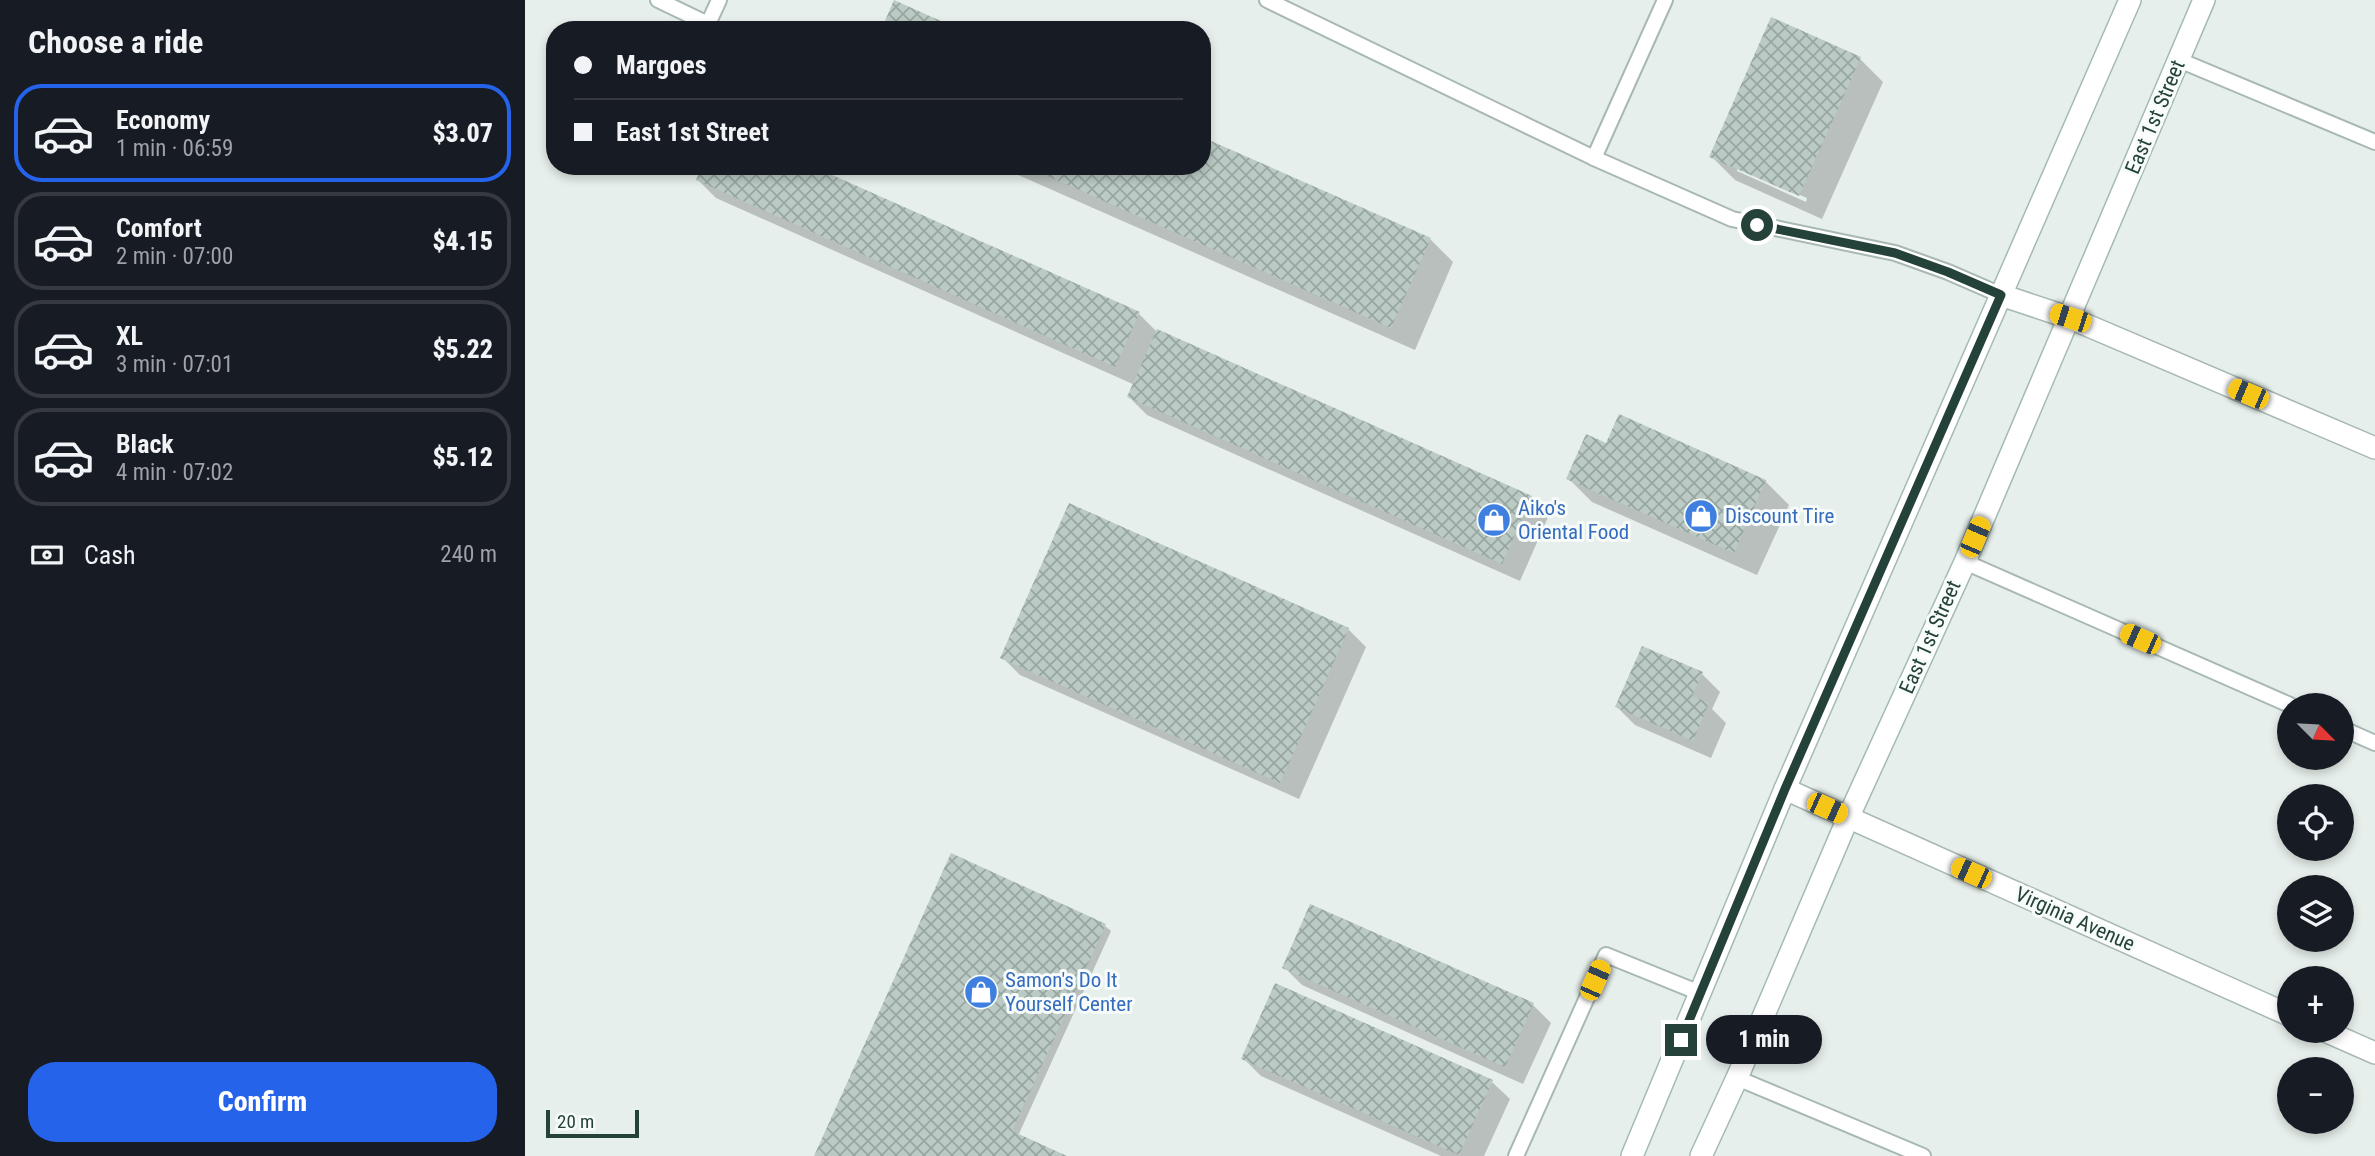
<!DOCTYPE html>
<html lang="en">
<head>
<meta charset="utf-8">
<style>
	:root { --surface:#171b24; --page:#242831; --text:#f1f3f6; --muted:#9ea1a6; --line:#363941; --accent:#2563eb }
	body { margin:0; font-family:"Roboto Condensed",sans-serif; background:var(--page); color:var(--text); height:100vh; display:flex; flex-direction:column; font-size:26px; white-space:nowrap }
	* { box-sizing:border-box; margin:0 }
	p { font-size:23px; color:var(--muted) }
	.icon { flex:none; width:38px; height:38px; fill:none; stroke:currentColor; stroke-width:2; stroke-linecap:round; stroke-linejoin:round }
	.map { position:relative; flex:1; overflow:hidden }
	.sheet { display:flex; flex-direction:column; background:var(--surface); width:525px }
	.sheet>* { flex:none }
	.guide { position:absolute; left:21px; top:21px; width:665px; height:154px; border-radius:28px; box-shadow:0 4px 10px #0003; display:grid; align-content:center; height:154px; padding:0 28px; background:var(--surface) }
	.needle { width:46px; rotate:114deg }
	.fabs { position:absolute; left:1752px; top:693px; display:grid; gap:14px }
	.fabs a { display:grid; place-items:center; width:77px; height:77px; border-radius:50%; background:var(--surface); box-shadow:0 4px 10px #0003; font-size:35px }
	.scale { position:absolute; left:21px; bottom:18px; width:93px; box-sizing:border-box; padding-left:7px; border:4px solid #24423a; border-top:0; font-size:19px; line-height:24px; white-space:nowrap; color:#24423a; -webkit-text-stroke:5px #f7fbf9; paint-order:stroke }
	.end { position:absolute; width:32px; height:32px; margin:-16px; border:9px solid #24423a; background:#fff; box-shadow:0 0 0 4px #fff }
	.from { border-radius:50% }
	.bubble { position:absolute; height:49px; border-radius:24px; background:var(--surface); box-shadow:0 4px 10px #0003; font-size:23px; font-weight:800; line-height:49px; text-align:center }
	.car { position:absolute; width:21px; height:42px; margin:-21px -10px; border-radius:9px; box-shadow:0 0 5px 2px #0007; background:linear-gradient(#f5c518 24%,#345 0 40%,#f5c518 0 76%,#345 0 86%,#f5c518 0) }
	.guide b { display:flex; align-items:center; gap:24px; height:66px; font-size:26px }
	.guide b+b { border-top:2px solid var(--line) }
	.guide i { width:18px; height:18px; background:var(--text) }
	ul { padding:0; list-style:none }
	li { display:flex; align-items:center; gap:21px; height:98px; margin:0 14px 10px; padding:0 14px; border:4px solid var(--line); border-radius:28px }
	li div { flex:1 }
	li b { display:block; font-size:26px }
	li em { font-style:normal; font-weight:800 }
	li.on { border-color:var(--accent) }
	li>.icon { width:63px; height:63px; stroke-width:1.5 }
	h2 { padding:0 28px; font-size:32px; line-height:84px }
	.pay { display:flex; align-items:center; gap:18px; height:77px; padding:0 28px; font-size:26px }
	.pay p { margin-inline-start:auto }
	.primary-button { display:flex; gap:14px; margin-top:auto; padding:14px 28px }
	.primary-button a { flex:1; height:80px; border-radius:28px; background:var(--accent); color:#fff; font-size:28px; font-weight:800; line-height:80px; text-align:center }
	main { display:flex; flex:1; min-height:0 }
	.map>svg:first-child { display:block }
	.shadow { fill:#0003; fill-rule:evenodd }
	.building { fill:url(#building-cross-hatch) }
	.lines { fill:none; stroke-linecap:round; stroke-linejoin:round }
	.service-casing { stroke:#a8b8b2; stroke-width:18 }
	.minor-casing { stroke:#a8b8b2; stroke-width:24 }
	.tertiary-casing { stroke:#a8b8b2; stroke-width:24 }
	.secondary-casing { stroke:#a4bbb3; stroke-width:24 }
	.service { stroke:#fff; stroke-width:14 }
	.minor { stroke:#fff; stroke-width:21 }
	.tertiary { stroke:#fff; stroke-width:21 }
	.secondary { stroke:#fff; stroke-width:21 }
	.route { stroke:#24423a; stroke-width:9 }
	.labels { text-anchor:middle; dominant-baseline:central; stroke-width:6; stroke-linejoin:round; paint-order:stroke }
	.street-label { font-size:21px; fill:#24423a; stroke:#f7fbf9 }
	.shop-label { font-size:21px; fill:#366cbe; stroke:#f7fbf9; text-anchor:start }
</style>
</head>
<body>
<main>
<section class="sheet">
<h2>Choose a ride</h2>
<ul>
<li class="on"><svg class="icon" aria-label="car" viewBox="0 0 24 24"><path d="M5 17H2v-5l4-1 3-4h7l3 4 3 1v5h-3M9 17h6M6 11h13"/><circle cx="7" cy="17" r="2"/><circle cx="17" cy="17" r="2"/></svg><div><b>Economy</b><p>1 min · 06:59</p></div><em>$3.07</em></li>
<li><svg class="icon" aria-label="car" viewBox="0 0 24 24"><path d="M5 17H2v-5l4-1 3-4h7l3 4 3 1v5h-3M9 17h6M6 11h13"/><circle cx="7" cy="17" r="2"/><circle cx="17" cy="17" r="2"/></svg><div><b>Comfort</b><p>2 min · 07:00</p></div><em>$4.15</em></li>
<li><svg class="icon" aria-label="car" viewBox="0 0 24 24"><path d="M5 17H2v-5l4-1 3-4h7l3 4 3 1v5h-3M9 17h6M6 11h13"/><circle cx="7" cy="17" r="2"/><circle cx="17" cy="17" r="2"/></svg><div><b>XL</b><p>3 min · 07:01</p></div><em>$5.22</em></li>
<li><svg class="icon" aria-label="car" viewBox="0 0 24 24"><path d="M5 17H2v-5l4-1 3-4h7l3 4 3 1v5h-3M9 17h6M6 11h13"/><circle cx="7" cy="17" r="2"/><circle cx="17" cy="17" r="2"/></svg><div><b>Black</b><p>4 min · 07:02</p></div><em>$5.12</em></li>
</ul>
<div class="pay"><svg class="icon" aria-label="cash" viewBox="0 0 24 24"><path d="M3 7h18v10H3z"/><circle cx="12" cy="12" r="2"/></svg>Cash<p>240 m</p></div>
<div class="primary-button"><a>Confirm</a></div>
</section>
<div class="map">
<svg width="1850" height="1156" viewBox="0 0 1850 1156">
	<defs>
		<pattern id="building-cross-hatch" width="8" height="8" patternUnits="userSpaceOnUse" patternTransform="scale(1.75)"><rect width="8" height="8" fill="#bbcac4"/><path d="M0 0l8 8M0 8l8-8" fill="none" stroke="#98a6a0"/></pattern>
	</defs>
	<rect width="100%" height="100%" fill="#e6efeb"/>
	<g class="shadow">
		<path d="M 1335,59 L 1358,82 L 1297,219 L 1210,180 L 1186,156 ZM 1212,167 L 1282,198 L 1281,202 L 1212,171 Z"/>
		<path d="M 473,166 L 677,166 L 905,239 L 928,262 L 890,350 Z"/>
		<path d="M 173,180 L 614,314 L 633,333 L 1006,497 L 1024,515 L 995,581 L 622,415 L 604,397 L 610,385 L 191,198 Z"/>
		<path d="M 1082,445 L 1240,481 L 1264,505 L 1232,575 L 1067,502 L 1043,478 Z"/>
		<path d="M 823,629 L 841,647 L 774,799 L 495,675 L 477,657 Z"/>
		<path d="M 1177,674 L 1195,692 L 1187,709 L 1201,723 L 1186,758 L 1110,725 L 1092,707 Z"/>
		<path d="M 580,926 L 586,931 L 493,1136 L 537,1156 L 291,1156 Z"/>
		<path d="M 759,967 L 1008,1005 L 1026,1023 L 998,1084 L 777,985 Z"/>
		<path d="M 718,1058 L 966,1081 L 985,1099 L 959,1156 L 916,1156 L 736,1076 Z"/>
	</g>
	<g class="building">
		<path d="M 369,0 L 436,30 L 356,30 Z"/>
		<path d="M 1246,17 L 1336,57 L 1274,196 L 1184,157 Z"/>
		<path d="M 677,137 L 906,238 L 866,328 L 500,166 L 677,166 Z"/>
		<path d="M 177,166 L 287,166 L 615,312 L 590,367 L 171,180 Z"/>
		<path d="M 632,329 L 1007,496 L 977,564 L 602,397 Z"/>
		<path d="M 1094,414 L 1241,480 L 1209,553 L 1041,479 L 1061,434 L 1081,443 Z"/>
		<path d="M 544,503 L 824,628 L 755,783 L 475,658 Z"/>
		<path d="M 1117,646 L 1178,672 L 1167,696 L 1184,703 L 1168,741 L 1090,707 Z"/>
		<path d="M 426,853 L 581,924 L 487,1131 L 542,1156 L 289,1156 Z"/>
		<path d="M 785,904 L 1009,1003 L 980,1067 L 757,968 Z"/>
		<path d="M 750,983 L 968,1080 L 934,1155 L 716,1059 Z"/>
	</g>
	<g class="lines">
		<g class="service-casing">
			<g id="service">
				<path d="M 133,0 L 183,24 L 194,0"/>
				<path d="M 742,0 L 1069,158 L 1207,219 L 1370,253 L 1423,272 L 1476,295"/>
				<path d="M 1654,60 L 1850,142"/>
				<path d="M 1069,158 L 1140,0"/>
				<path d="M 1440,562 L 1765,705"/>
				<path d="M 1816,728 L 1850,743"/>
				<path d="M 1212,1078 L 1398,1156"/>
				<path d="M 991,1156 L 1081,955 L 1175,993"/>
			</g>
		</g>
		<g class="minor-casing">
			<g id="minor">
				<path d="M 1260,789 L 1764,1015"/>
				<path d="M 1800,1031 L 1850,1053"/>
			</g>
		</g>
		<g class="tertiary-casing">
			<path id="tertiary" d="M 1476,295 L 1545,318 L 1850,448"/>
		</g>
		<g class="secondary-casing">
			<g id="secondary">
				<path d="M 1107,1156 L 1260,789 L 1605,0"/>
				<path d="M 1176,1156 L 1212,1078 L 1323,818 L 1440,562 L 1679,0"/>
			</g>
		</g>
		<use href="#service" class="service"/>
		<use href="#minor" class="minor"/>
		<use href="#tertiary" class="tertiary"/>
		<use href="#secondary" class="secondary"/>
	</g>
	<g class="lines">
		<path class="route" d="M 1156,1040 L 1260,789 L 1476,295 L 1423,272 L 1370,253 L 1232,225"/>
	</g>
	<defs>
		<g id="shop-disc" transform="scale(1.75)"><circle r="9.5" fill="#3f7fe0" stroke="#f7fbf9"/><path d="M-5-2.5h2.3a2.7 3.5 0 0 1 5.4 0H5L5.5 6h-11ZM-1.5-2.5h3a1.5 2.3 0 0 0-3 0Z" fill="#fff"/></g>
	</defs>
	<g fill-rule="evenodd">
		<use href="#shop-disc" x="1176" y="516"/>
		<use href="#shop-disc" x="969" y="520"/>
		<use href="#shop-disc" x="456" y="992"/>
	</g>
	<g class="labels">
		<g class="street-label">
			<text transform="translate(1630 117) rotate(-67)">East 1st Street</text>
			<text transform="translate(1405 637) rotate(-66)">East 1st Street</text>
			<text transform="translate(1550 919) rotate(24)">Virginia Avenue</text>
		</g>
		<g class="shop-label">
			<text x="993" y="508">Aiko's<tspan x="993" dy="24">Oriental Food</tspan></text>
			<text x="1200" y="516">Discount Tire</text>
			<text x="480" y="980">Samon's Do It<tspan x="480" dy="24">Yourself Center</tspan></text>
		</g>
	</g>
</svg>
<div class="fabs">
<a><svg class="needle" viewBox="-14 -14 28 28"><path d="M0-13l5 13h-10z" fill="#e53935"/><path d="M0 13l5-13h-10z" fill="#9ea1a6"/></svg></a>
<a><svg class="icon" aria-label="locate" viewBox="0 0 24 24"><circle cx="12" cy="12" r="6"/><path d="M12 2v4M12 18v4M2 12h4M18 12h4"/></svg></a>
<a><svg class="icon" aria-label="layers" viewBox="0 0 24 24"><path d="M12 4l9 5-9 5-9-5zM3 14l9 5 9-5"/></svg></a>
<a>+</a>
<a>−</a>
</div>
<div class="scale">20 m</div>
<i class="end from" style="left:1232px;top:225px"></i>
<i class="end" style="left:1156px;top:1040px"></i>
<div class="bubble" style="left:1181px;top:1015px;width:116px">1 min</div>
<i class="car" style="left:1545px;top:318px;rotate:288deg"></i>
<i class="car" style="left:1723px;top:394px;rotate:293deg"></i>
<i class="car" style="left:1450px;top:537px;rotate:23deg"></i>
<i class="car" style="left:1615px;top:639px;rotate:294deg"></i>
<i class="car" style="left:1302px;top:808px;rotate:114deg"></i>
<i class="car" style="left:1446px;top:873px;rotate:294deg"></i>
<i class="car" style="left:1070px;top:980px;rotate:24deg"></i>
<div class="guide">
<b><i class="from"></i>Margoes</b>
<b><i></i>East 1st Street</b>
</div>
</div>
</main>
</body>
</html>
